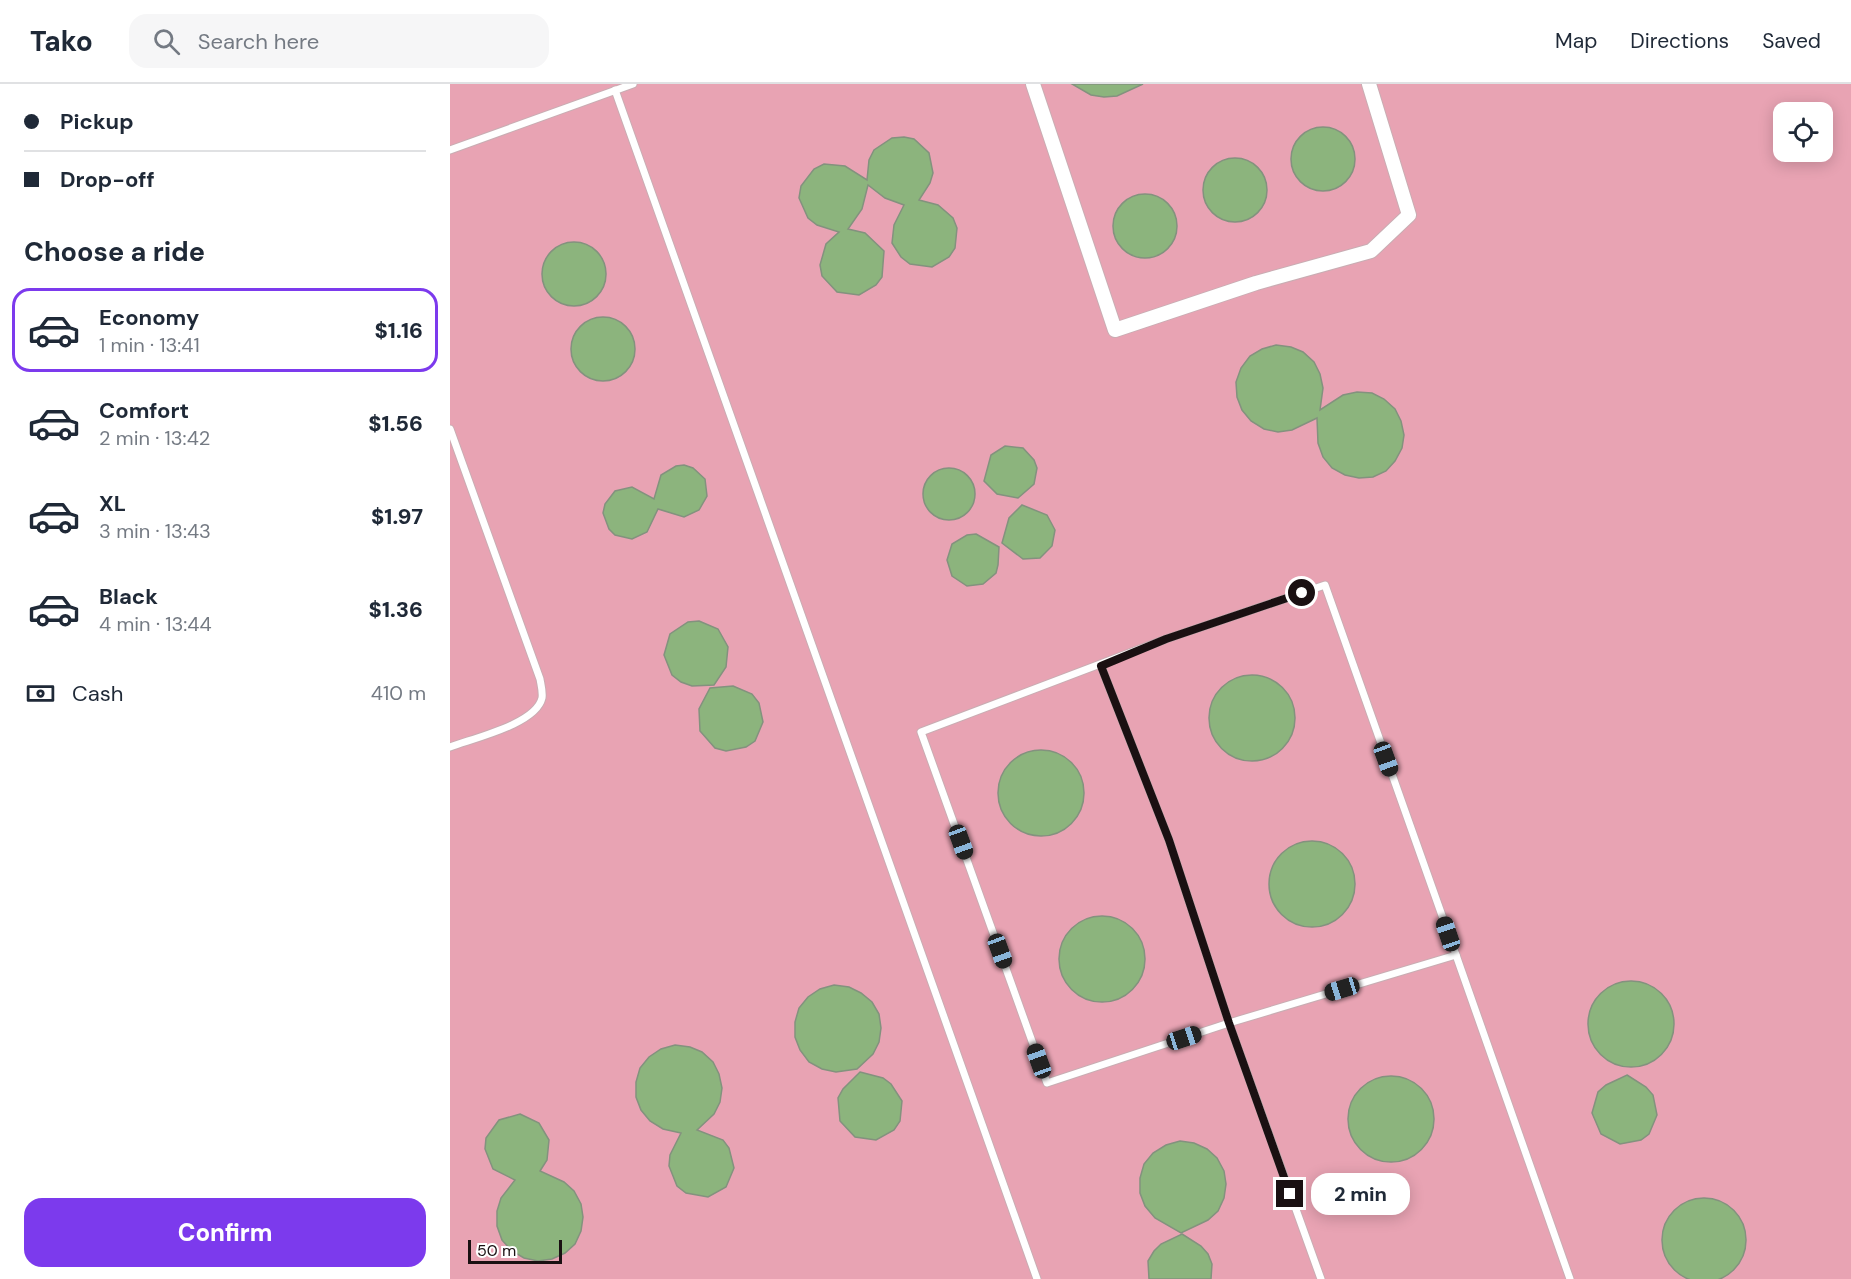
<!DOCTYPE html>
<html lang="en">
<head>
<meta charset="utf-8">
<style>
	:root { --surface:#fff; --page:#f6f6f7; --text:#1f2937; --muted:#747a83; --line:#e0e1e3; --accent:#7c3aed }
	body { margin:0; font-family:"DM Sans",sans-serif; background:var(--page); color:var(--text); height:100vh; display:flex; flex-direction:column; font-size:22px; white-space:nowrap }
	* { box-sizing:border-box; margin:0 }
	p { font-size:20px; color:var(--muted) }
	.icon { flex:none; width:33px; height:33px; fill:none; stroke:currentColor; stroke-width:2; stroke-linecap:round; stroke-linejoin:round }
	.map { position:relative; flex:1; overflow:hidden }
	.side { display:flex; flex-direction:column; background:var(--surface); width:450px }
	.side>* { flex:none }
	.guide { display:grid; align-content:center; height:132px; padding:0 24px; background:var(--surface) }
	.tools { position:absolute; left:1323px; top:18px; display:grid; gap:12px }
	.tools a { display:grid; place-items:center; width:60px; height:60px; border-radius:12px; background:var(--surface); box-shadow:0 3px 15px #0003; font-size:30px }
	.scale { position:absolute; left:18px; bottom:15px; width:94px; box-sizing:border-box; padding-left:6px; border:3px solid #1a1012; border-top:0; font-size:16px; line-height:21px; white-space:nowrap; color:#1a1012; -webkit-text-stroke:4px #fff; paint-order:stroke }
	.end { position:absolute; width:27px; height:27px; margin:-14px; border:8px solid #1a1012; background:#fff; box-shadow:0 0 0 3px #fff }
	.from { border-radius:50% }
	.bubble { position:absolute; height:42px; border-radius:18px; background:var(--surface); box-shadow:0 3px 15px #0003; font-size:20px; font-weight:800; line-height:42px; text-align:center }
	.car { position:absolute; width:18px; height:36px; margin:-18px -9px; border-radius:8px; box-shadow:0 0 4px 2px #0007; background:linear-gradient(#222 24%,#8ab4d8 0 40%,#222 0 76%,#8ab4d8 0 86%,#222 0) }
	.guide b { display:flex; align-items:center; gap:21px; height:57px; font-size:22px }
	.guide b+b { border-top:2px solid var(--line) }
	.guide i { width:15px; height:15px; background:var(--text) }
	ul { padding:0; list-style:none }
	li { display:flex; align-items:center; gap:18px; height:84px; margin:0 12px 9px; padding:0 12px; border:3px solid transparent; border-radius:18px }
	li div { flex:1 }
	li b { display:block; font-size:22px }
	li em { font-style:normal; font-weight:800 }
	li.current { border-color:var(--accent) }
	li>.icon { width:54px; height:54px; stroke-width:1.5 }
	h2 { padding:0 24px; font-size:27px; line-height:72px }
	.pay { display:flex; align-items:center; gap:15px; height:66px; padding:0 24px; font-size:22px }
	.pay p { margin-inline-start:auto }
	.action { display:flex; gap:12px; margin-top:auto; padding:12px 24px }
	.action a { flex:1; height:69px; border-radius:18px; background:var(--accent); color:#fff; font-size:24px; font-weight:800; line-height:69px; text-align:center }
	header { display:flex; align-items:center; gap:36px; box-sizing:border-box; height:84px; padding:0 30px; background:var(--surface); border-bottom:2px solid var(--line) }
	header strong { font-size:28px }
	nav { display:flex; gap:33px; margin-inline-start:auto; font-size:21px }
	.search { width:420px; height:54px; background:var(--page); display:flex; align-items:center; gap:15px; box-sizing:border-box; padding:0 21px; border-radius:18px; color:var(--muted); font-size:22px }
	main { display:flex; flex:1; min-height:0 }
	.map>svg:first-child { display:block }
	.green { fill:#e8a3b3; fill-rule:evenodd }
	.building { fill:#8cb47d; stroke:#83927e; stroke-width:1.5 }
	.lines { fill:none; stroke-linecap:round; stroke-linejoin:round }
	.service-casing { stroke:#c9adb3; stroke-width:9 }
	.minor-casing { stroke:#c9adb3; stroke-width:16 }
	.service { stroke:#fff; stroke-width:7 }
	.minor { stroke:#fff; stroke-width:14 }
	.route { stroke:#1a1012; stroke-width:8 }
</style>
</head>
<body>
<header>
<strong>Tako</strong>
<div class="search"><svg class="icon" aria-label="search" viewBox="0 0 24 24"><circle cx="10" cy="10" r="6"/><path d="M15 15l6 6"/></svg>Search here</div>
<nav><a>Map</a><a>Directions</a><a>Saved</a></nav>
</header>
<main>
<section class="side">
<div class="guide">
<b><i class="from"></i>Pickup</b>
<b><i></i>Drop-off</b>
</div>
<h2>Choose a ride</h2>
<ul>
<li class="current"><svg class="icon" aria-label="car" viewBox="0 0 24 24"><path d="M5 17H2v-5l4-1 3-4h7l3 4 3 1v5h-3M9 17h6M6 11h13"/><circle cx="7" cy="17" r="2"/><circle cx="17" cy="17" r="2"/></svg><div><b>Economy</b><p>1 min · 13:41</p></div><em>$1.16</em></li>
<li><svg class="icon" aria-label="car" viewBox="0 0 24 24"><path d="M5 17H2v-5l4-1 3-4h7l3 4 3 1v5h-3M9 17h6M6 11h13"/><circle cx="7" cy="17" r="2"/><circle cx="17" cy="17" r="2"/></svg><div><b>Comfort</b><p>2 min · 13:42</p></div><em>$1.56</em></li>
<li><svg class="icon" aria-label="car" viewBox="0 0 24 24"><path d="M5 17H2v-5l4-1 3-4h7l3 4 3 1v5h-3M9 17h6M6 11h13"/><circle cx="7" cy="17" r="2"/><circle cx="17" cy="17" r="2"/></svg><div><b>XL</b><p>3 min · 13:43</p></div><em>$1.97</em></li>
<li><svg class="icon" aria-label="car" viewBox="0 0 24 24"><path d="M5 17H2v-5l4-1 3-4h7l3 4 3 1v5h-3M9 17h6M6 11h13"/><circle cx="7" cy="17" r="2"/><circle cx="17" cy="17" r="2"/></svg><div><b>Black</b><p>4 min · 13:44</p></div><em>$1.36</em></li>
</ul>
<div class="pay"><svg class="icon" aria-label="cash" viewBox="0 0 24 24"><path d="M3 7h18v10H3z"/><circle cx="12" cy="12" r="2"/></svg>Cash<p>410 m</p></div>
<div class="action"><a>Confirm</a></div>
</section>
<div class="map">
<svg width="1401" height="1195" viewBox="0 0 1401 1195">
	<rect width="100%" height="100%" fill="#f4d7dd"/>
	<path class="green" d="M 0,0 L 1401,0 L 1401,1195 L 0,1195 ZM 1334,28 L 1372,28 L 1372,68 L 1334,68 Z"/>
	<g class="building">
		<path d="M 622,0 L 693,0 L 667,12 L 654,13 L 641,11 Z"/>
		<circle cx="873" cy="75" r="32"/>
		<path d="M 454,53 L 464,55 L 479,69 L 483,89 L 480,99 L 469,116 L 488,121 L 503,134 L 507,144 L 505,164 L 499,173 L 482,183 L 460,180 L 451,173 L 442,159 L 444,141 L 454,121 L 435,114 L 418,101 L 412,125 L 398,145 L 415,149 L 434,167 L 432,193 L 426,201 L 409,211 L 387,208 L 372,192 L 370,181 L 376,160 L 389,148 L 367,141 L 358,134 L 349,114 L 351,102 L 364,85 L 374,80 L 395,82 L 417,96 L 419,76 L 424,66 L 442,54 Z"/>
		<circle cx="785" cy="106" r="32"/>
		<circle cx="695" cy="142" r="32"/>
		<circle cx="124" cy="190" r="32"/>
		<circle cx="153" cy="265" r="32"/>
		<path d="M 826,261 L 841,263 L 853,268 L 864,278 L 870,290 L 873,304 L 870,326 L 893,311 L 907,308 L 922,309 L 934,315 L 945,325 L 951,337 L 954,351 L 952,364 L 945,377 L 936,387 L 923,393 L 909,394 L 895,391 L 882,384 L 873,373 L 868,359 L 867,334 L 842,346 L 828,348 L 814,345 L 801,337 L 792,326 L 787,313 L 786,298 L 791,284 L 800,272 L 812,265 Z"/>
		<path d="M 555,362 L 573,364 L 584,376 L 587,384 L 584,400 L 568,414 L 547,410 L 534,397 L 541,371 Z"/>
		<path d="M 234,381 L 243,384 L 255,395 L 257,412 L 249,426 L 234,433 L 208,425 L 197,448 L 182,455 L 165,451 L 159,445 L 153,429 L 155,420 L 165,407 L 182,403 L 204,415 L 211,391 L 226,382 Z"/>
		<circle cx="499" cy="410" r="26"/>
		<path d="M 572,421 L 597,431 L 605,446 L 602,462 L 590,474 L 573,475 L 552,459 L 559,434 Z"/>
		<path d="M 526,450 L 549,463 L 548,481 L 546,489 L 533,500 L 517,502 L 502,492 L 497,476 L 502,460 L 517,451 Z"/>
		<path d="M 249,537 L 268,545 L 278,563 L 276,583 L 264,601 L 242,602 L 231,598 L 222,591 L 214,571 L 220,550 L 238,538 Z"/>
		<circle cx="802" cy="634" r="43"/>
		<path d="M 283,602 L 302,610 L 309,619 L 313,638 L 305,657 L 296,663 L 276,667 L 265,664 L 250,647 L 249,625 L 260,604 Z"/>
		<circle cx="591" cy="709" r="43"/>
		<circle cx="862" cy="800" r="43"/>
		<circle cx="652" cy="875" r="43"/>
		<circle cx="1181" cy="940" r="43"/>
		<path d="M 384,901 L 399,903 L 411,909 L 422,918 L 429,930 L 431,944 L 429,958 L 423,970 L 407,985 L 386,988 L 372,985 L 359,978 L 350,966 L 345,953 L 345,938 L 349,924 L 358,913 L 370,905 Z"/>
		<path d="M 225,961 L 240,963 L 252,968 L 263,978 L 269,990 L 272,1004 L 270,1018 L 264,1030 L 247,1046 L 273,1056 L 279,1064 L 284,1084 L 276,1103 L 258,1113 L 236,1109 L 227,1102 L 219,1082 L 220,1071 L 231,1049 L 213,1045 L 200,1037 L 191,1026 L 186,1013 L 186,998 L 190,984 L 199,973 L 211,965 Z"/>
		<path d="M 410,988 L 433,994 L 441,1000 L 452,1017 L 450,1037 L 444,1046 L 426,1056 L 405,1053 L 390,1037 L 388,1014 L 393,1005 Z"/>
		<path d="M 1177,991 L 1196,1003 L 1203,1011 L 1207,1031 L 1199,1050 L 1191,1056 L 1170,1060 L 1151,1050 L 1142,1029 L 1148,1008 L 1156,1001 Z"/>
		<circle cx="941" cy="1035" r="43"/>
		<path d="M 70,1030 L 89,1039 L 99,1056 L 97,1076 L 90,1087 L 114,1098 L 124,1107 L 131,1120 L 133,1133 L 131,1147 L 125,1160 L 115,1169 L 102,1175 L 88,1177 L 74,1174 L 62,1167 L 52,1156 L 47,1142 L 47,1127 L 51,1114 L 65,1096 L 43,1085 L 35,1065 L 36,1054 L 49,1036 Z"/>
		<path d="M 730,1057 L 744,1059 L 757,1065 L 767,1074 L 774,1087 L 776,1100 L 774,1114 L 768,1127 L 758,1136 L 731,1149 L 705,1134 L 695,1122 L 690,1109 L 690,1094 L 694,1080 L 703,1069 L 716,1061 Z"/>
		<circle cx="1254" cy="1156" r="42"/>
		<path d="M 732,1150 L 751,1162 L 758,1170 L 762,1180 L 761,1195 L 699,1195 L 698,1177 L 704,1167 L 711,1160 Z"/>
	</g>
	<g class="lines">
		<g class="service-casing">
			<g id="service">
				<path d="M 165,6 L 587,1195"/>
				<path d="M 0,66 L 183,0"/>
				<path d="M 0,345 L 90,595 C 91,601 93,608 92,614 C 86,640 24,654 0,663"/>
				<path d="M 875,501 L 1006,871 L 779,939 L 597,999 L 471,648 L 716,555 Z"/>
				<path d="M 651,582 L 719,756 L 779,939 L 871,1195"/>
				<path d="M 1006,871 L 1120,1195"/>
			</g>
		</g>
		<g class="minor-casing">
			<path id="minor" d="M 583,0 L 665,246 L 806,199 L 921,167 L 959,131 L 919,0"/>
		</g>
		<use href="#service" class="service"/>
		<use href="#minor" class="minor"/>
	</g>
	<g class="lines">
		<path class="route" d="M 840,1110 L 779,939 L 719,756 L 651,582 L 716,555 L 852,509"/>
	</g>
</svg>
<div class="tools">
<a><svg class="icon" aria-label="locate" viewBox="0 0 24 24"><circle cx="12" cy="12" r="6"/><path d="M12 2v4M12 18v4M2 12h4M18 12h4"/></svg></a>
</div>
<div class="scale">50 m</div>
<i class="end from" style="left:852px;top:509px"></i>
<i class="end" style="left:840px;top:1110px"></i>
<div class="bubble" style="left:861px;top:1089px;width:99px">2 min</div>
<i class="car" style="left:936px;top:675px;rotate:160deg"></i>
<i class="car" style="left:511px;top:758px;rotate:160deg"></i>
<i class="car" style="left:998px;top:850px;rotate:341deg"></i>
<i class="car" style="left:550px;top:867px;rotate:160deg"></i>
<i class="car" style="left:892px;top:905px;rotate:253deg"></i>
<i class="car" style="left:734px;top:954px;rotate:72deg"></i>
<i class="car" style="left:589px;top:977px;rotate:340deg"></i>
</div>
</main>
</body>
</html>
